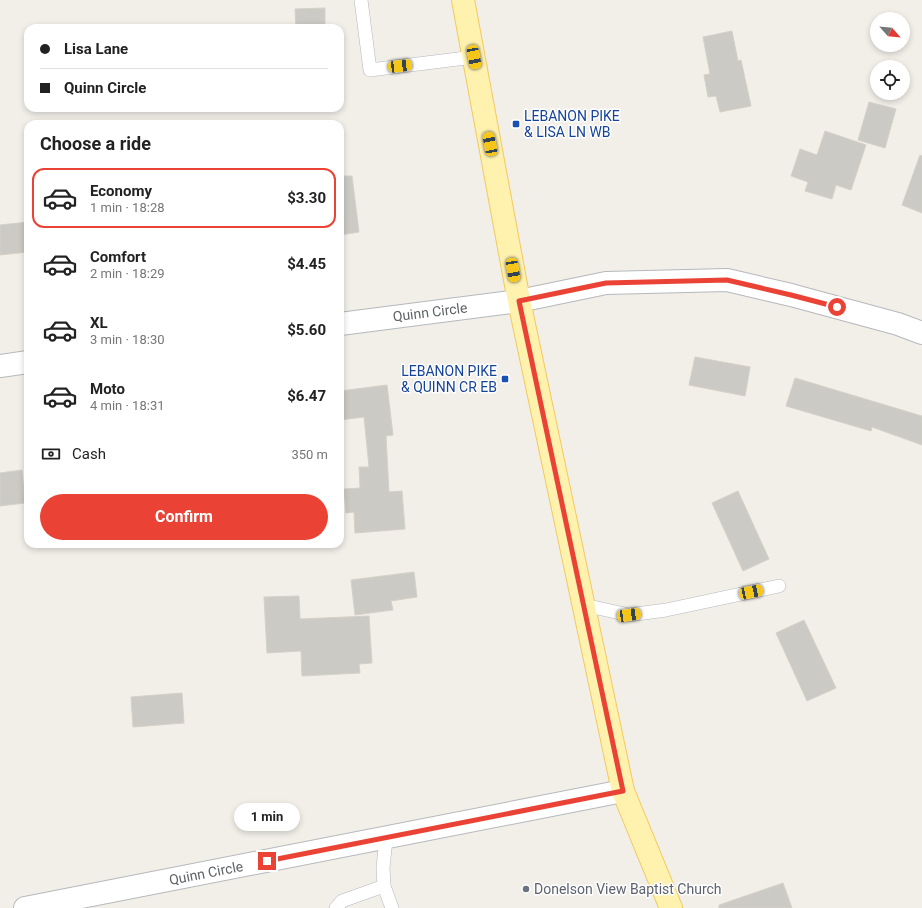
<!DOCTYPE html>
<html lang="en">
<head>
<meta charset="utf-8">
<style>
	:root { --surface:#fff; --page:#f6f6f6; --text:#222; --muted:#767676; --line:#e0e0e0; --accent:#ea4335 }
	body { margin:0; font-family:Roboto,sans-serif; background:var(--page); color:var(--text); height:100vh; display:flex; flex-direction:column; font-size:15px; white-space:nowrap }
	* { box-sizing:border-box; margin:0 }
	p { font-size:13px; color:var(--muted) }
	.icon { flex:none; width:22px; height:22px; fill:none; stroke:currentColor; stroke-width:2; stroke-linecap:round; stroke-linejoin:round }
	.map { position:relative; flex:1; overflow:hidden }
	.side { position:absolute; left:24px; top:120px; width:320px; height:428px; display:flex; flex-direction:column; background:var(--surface); border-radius:12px; box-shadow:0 2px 6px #0003 }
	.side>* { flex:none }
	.hud { position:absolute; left:24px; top:24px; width:320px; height:88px; border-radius:12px; box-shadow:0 2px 6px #0003; display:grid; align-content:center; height:88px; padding:0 16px; background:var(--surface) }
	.needle { width:26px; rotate:117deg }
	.tools { position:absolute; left:870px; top:12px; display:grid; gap:8px }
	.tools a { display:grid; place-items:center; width:40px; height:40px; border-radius:50%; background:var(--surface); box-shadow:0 2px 6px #0003; font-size:20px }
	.end { position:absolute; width:18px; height:18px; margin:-9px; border:5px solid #ea4335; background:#fff; box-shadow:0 0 0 2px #fff }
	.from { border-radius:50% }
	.bubble { position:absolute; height:28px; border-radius:14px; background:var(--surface); box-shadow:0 2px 6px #0003; font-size:13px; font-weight:700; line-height:28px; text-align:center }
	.car { position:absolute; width:12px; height:24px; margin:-12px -6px; border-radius:5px; box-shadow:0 0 3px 1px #0007; background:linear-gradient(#f5c518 24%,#345 0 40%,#f5c518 0 76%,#345 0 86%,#f5c518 0) }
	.hud b { display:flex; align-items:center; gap:14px; height:38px; font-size:15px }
	.hud b+b { border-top:1px solid var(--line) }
	.hud i { width:10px; height:10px; background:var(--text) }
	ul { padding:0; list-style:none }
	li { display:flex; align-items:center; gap:12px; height:60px; margin:0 8px 6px; padding:0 8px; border:2px solid transparent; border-radius:12px }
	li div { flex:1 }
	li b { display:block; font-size:15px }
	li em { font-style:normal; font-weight:700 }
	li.active { border-color:var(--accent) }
	li>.icon { width:36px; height:36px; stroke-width:1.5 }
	h2 { padding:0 16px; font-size:18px; line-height:48px }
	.pay { display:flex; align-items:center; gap:10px; height:44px; padding:0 16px; font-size:15px }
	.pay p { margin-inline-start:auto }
	.action { display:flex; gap:8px; margin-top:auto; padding:8px 16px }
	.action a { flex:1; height:46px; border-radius:24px; background:var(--accent); color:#fff; font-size:16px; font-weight:700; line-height:46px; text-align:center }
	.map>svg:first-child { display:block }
	.building { fill:#cccac5; stroke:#d6d1c6 }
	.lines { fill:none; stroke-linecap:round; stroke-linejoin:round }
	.service-casing { stroke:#b5b8bc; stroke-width:14 }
	.minor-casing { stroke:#b5b8bc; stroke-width:24 }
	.primary-casing { stroke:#f2c960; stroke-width:24 }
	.service { stroke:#fff; stroke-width:13 }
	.minor { stroke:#fff; stroke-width:22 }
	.primary { stroke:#fff2af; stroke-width:22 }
	.route { stroke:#ea4335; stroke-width:5 }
	.transit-dot { fill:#1a4fb4; stroke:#fff; stroke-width:1.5 }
	.worship-dot { fill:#6b7280; stroke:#fff; stroke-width:1.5 }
	.labels { text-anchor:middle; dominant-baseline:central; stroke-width:3; stroke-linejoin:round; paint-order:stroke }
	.transit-label { font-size:14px; fill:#164399; stroke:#fff; text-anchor:start }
	.street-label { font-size:14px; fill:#5f6368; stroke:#fff }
	.worship-label { font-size:14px; fill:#5b616d; stroke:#fff; text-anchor:start }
</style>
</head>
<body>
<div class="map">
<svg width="922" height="908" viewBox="0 0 922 908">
	<rect width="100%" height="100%" fill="#f1efe8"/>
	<g class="building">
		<path d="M 325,8 L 325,28 L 296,28 L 295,9 Z"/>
		<path d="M 732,31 L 738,61 L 741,60 L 751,106 L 720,112 L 716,96 L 708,97 L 704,75 L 710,74 L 703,37 Z"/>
		<path d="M 869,102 L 896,109 L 885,148 L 858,140 Z"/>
		<path d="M 825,131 L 866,145 L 851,190 L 836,185 L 832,199 L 805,191 L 808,182 L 791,176 L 800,149 L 817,155 Z"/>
		<path d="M 920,155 L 922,156 L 922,213 L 902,205 Z"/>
		<path d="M 340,176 L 352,176 L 359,232 L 340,235 Z"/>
		<path d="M 28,222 L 28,252 L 0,255 L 0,225 Z"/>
		<path d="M 695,357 L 750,367 L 745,396 L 689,385 Z"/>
		<path d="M 795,378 L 922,416 L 922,445 L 872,427 L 871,431 L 786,406 Z"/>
		<path d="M 387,385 L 393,435 L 386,436 L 389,492 L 402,491 L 405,529 L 355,533 L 354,512 L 346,513 L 344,489 L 360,488 L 359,467 L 369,467 L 364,417 L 340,420 L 340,391 Z"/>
		<path d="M 22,470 L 25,503 L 0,506 L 0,473 Z"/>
		<path d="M 738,491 L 769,559 L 743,571 L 712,503 Z"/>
		<path d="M 414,572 L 417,597 L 391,601 L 393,610 L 355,615 L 351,580 Z"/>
		<path d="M 299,596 L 300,619 L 369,616 L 372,663 L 359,664 L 360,673 L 302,676 L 301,651 L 267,653 L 264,597 Z"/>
		<path d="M 804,620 L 836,688 L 807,701 L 776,633 Z"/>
		<path d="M 182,693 L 184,723 L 133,727 L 131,697 Z"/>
		<path d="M 783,883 L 792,908 L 719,908 L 719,905 Z"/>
	</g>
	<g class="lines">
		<g class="service-casing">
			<g id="service">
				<path d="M 361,0 L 370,70 L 474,57"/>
				<path d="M 584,605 L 629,615 L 666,610 L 779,586"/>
				<path d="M 386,838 L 383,868 L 384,886 L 392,908"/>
				<path d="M 336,908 L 342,901 L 384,886"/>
			</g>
		</g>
		<g class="minor-casing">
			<g id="minor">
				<path d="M 340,324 L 519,301 L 606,283 L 727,280 L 791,295 L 898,324 L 922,333"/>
				<path d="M 0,366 L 28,362"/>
				<path d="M 25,908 L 623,791"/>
			</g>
		</g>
		<g class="primary-casing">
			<path id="primary" d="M 463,0 L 519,301 L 623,791 L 671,908"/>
		</g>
		<use href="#service" class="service"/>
		<use href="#minor" class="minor"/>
		<use href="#primary" class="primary"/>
	</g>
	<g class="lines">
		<path class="route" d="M 267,861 L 623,791 L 519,301 L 606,283 L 727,280 L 791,295 L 837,307"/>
	</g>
	<g class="transit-dot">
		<rect x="512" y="120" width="8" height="8" rx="2"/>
		<rect x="501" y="375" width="8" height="8" rx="2"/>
	</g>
	<circle class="worship-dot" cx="526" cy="889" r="4"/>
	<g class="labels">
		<g class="transit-label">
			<text x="524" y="116">LEBANON PIKE<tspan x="524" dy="16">&amp; LISA LN WB</tspan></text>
			<text x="497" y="371" text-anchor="end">LEBANON PIKE<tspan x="497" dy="16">&amp; QUINN CR EB</tspan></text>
		</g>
		<g class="street-label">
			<text transform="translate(430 312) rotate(-7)">Quinn Circle</text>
			<text transform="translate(206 873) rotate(-11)">Quinn Circle</text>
		</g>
		<g class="worship-label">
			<text x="534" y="889">Donelson View Baptist Church</text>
		</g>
	</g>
</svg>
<div class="tools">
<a><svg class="needle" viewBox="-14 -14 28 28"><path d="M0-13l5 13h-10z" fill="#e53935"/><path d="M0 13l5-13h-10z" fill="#767676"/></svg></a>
<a><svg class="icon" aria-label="locate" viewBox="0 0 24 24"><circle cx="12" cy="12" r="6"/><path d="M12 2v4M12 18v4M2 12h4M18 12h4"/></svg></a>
</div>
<i class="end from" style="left:837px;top:307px"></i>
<i class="end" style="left:267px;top:861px"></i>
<div class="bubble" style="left:234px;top:803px;width:66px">1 min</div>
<i class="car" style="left:474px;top:57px;rotate:169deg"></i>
<i class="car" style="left:400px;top:66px;rotate:83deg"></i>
<i class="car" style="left:490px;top:144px;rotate:349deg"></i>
<i class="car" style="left:513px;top:270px;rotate:170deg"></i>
<i class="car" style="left:751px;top:592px;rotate:78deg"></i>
<i class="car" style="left:629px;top:615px;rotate:82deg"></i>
<div class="hud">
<b><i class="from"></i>Lisa Lane</b>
<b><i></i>Quinn Circle</b>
</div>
<section class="side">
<h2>Choose a ride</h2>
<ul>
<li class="active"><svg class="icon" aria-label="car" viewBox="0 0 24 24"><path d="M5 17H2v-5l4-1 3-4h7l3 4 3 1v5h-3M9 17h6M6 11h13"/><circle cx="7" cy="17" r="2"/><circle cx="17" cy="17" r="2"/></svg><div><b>Economy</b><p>1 min · 18:28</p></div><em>$3.30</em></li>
<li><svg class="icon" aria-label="car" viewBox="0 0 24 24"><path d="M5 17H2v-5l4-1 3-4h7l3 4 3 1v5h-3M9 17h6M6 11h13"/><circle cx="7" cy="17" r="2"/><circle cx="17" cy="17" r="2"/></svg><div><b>Comfort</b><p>2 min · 18:29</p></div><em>$4.45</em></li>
<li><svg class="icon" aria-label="car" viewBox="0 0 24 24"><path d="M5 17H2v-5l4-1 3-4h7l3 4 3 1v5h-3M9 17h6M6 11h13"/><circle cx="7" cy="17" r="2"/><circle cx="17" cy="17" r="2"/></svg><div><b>XL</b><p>3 min · 18:30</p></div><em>$5.60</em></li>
<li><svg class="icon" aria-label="car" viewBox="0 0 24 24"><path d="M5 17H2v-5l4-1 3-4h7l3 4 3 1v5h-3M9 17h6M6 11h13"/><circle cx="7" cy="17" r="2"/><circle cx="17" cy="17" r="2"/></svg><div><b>Moto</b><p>4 min · 18:31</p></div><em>$6.47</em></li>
</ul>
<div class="pay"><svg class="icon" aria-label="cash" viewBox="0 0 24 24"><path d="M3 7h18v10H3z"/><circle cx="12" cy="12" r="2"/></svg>Cash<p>350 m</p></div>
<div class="action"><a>Confirm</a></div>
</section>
</div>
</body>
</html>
